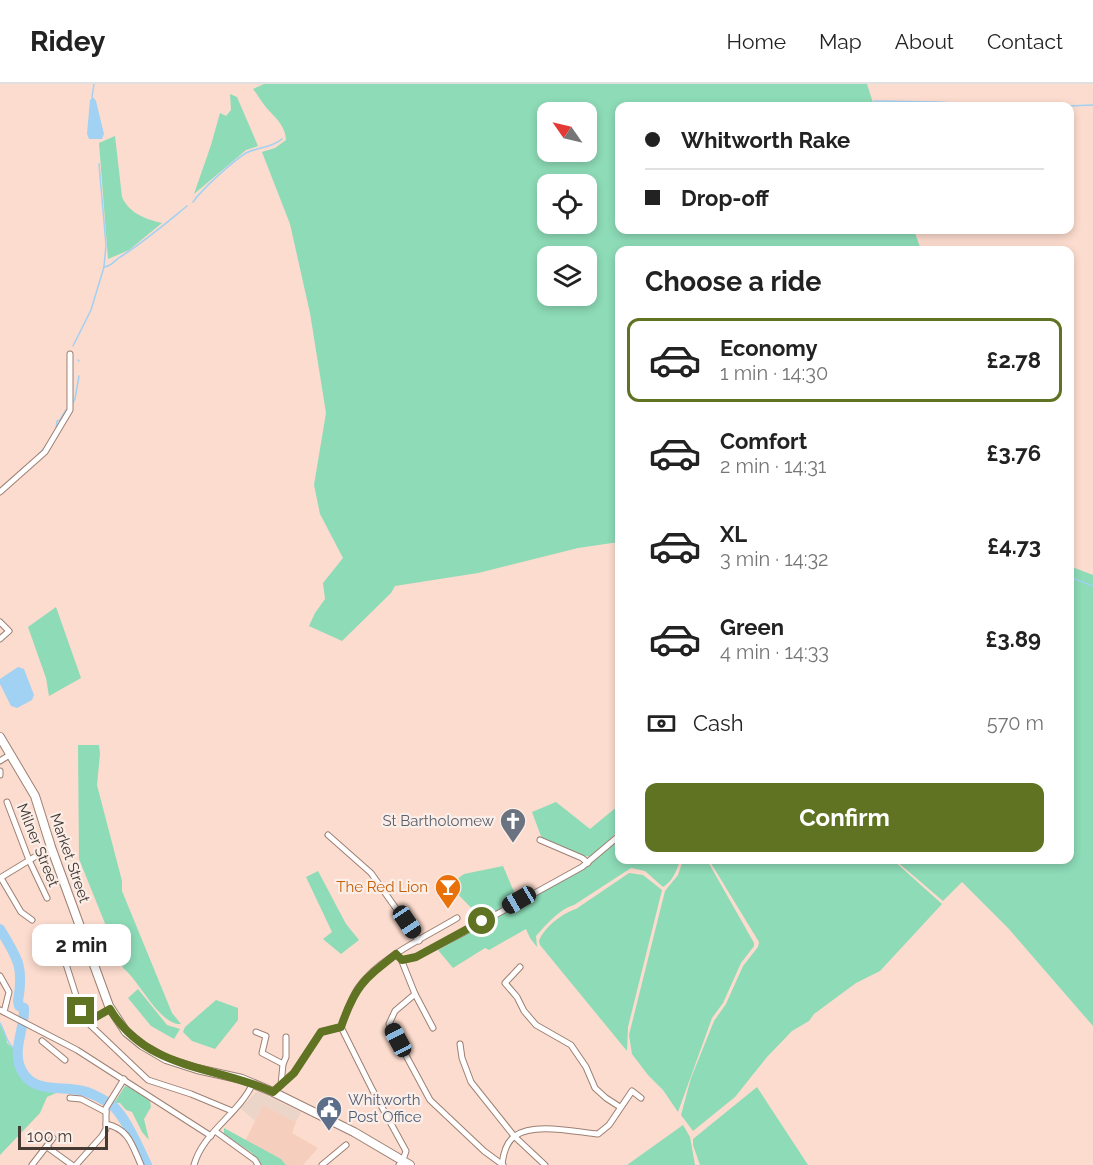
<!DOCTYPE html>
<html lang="en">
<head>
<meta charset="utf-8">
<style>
	:root { --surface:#fff; --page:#f2f2f2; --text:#222; --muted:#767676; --line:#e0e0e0; --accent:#5f7322 }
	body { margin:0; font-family:Raleway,sans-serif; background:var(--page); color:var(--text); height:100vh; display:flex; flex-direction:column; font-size:22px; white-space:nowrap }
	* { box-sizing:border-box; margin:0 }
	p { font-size:20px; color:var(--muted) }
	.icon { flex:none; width:33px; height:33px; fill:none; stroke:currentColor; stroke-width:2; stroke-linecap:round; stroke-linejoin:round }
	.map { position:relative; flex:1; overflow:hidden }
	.details { position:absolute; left:615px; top:162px; width:459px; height:618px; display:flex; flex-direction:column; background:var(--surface); border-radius:12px; box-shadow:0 3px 9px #0003 }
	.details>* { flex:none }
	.banner { position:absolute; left:615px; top:18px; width:459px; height:132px; border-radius:12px; box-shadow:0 3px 9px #0003; display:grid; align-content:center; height:132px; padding:0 30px; background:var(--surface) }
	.needle { width:39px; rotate:304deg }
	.buttons { position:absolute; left:537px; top:18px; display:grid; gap:12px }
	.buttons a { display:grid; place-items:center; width:60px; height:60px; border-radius:12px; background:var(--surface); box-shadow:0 3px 9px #0003; font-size:30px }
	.scale { position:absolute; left:18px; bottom:15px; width:90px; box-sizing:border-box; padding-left:6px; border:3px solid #453933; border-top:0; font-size:16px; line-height:21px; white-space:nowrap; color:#453933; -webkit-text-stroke:4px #fbeee8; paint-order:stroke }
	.end { position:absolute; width:27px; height:27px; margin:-14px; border:8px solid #5f7322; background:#fff; box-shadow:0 0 0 3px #fff }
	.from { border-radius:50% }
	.bubble { position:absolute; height:42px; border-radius:12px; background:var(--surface); box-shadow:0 3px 9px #0003; font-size:20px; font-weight:700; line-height:42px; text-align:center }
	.car { position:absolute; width:18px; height:36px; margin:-18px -9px; border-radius:8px; box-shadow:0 0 4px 2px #0007; background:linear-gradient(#222 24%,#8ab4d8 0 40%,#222 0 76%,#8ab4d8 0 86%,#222 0) }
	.banner b { display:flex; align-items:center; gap:21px; height:57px; font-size:22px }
	.banner b+b { border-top:2px solid var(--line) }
	.banner i { width:15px; height:15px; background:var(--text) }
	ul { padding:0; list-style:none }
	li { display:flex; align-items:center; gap:18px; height:84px; margin:0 12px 9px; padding:0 18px; border:3px solid transparent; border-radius:12px }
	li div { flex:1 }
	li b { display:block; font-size:22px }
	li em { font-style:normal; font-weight:700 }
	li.on { border-color:var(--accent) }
	li>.icon { width:54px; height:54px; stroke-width:1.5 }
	h2 { padding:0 30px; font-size:27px; line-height:72px }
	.pay { display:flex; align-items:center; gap:15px; height:66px; padding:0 30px; font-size:22px }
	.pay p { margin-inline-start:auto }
	.cta { display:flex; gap:12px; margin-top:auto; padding:12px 30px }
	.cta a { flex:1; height:69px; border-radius:12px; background:var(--accent); color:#fff; font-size:24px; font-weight:700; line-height:69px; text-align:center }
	header { display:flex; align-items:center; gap:36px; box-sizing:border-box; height:84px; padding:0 30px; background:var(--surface); border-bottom:2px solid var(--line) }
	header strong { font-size:28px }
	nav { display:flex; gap:33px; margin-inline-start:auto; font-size:21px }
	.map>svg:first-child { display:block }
	.commercial { fill:#ebd5c9 }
	.built { fill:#f6cebe }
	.green { fill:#8ddbb7; fill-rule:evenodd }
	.water { fill:#a1d1f3 }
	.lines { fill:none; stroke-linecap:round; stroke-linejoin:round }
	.stream { stroke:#a1d1f3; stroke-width:1.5 }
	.river { stroke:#a1d1f3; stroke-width:10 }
	.minor-casing { stroke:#9d8074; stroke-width:7 }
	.primary-casing { stroke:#9d8074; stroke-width:10 }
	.minor { stroke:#fff; stroke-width:5 }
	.primary { stroke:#fff; stroke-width:8 }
	.route { stroke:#5f7322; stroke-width:8 }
	.labels { text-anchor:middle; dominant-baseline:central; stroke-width:4.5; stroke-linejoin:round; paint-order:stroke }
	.worship-label { font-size:15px; fill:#5b616d; stroke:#fbeee8; text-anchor:end }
	.street-label { font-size:15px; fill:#453933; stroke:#fbeee8 }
	.food-label { font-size:15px; fill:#c56008; stroke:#fbeee8; text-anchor:end }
	.service-label { font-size:15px; fill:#4e5e75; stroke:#fbeee8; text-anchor:start }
</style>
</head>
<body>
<header>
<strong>Ridey</strong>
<nav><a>Home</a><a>Map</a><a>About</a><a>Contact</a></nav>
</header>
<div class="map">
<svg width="1093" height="1081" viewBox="0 0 1093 1081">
	<rect width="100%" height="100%" fill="#fcdcce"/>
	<path class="commercial" d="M 256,1008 L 259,1008 L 301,1028 L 296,1038 L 263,1021 L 255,1037 L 240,1024 Z"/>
	<path class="built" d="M 263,1021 L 296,1038 L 292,1049 L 318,1064 L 303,1081 L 286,1081 L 281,1075 L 245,1057 Z"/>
	<g class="green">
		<path d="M 264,0 L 867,0 L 874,22 L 620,22 L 620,146 L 914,146 L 921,166 L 620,166 L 619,458 L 578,464 L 478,489 L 395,502 L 391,509 L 342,557 L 309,542 L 315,529 L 325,515 L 323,499 L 343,474 L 320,430 L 314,401 L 326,329 L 310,229 L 290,140 L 262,68 L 275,64 L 286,56 C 285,40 275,34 265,22 C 261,17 257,10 253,5 ZM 548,28 L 586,28 L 586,68 L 548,68 ZM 548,100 L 586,100 L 586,140 L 548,140 ZM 548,172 L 586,172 L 586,212 L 548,212 Z"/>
		<path d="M 230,10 L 237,13 L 258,62 L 246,66 L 194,110 L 211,61 L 220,29 L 226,32 L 231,26 Z"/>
		<path d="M 115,52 L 122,113 C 129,129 145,135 162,139 L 129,166 L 108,175 L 99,59 Z"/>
		<path d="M 1070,479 L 1072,483 L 1093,491 L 1093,942 L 1008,844 L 962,798 L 943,817 L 895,776 L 1070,776 Z"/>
		<path d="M 56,523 L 81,594 L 49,612 L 46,594 L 28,543 Z"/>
		<path d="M 78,661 L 99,661 L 100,670 L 97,701 L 122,797 L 122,807 L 172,929 L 181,940 C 160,942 139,896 123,884 L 79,775 Z"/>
		<path d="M 556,718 L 590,745 L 619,721 L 619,746 L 592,773 L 583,772 L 542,755 L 532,728 Z"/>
		<path d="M 619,754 L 620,776 L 680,776 C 677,786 673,797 663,803 L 645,787 L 631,784 L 574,821 C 559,825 546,841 536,852 L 537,863 L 530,854 L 526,845 L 489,866 L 485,864 L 453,884 L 438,866 L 581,786 Z"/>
		<path d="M 683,776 L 707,776 L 754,859 L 754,862 L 741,879 L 723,919 L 712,934 L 678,1028 L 663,1006 L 648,991 L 632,970 L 629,951 L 665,807 L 678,791 Z"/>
		<path d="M 709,776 L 893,776 L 942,820 L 880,887 L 856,899 L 814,930 L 809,937 L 792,947 L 767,973 L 735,1013 L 693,1047 L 681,1031 L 691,994 L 714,937 L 726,920 L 743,882 L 758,863 L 759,858 Z"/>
		<path d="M 503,782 L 517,815 L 482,835 L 449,801 L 464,790 Z"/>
		<path d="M 318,787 L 346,840 L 359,856 L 341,870 L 323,855 L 332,848 L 306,793 Z"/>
		<path d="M 629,789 L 643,791 L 662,806 L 628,943 L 627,967 L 540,861 L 539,857 C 544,843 563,829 576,825 Z"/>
		<path d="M 78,848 L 87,871 L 69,877 L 61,855 Z"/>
		<path d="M 138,905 L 167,941 L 180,945 L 174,955 L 151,942 L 128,914 Z"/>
		<path d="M 216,916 L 238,924 L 238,936 L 215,965 L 192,957 L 183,948 L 185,943 Z"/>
		<path d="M 0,940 L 6,952 L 7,959 L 16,967 C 18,994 31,1003 56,1009 L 47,1013 L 40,1029 L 0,1071 Z"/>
		<path d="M 125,1002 L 129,1003 L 150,1017 L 151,1023 L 144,1035 L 149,1056 L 142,1048 L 132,1028 L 126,1026 L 120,1019 L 114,1019 Z"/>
		<path d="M 757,1003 L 808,1081 L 700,1081 L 693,1061 L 693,1055 Z"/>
		<path d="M 683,1041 L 690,1053 L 695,1081 L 627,1081 Z"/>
		<path d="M 224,1044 L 281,1075 L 286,1081 L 261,1081 L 252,1069 L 224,1050 Z"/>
	</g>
	<g class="water">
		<path d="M 93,13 L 96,17 L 104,50 L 102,55 L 89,55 L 87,50 L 90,16 Z"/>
		<path d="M 18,583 L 24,585 L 34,611 L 32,616 L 17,624 L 11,622 L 0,600 L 0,595 Z"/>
	</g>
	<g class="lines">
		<g class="stream">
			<path d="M 92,13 L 94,0"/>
			<path d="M 874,17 L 937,18 L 1014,22"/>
			<path d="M 1068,22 L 1093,21"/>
			<path d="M 193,118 C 202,105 233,77 246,69 C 258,63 272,64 282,55"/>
			<path d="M 104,183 C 112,182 114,177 120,173 C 144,158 165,140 187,122"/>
			<path d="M 73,262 L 91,226 L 104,183 L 106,161 L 99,80"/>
			<path d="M 78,276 L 79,277"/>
			<path d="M 72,320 L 75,315 L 79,292"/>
			<path d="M 56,345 L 57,337 L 60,336 L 66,326"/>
			<path d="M 39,370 L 46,362"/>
			<path d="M 8,398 L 24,383"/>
			<path d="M 1070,493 L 1093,502"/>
			<path d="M 0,939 C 6,949 7,963 18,966"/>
		</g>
		<path class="river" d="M 0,845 C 18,875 24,882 18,917 L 19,922 L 24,924 C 25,942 14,962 19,980 C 29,1013 63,1000 87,1008 C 95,1011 109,1018 115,1024 C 128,1038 139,1064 147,1081"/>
		<g class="minor-casing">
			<g id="minor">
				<path d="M 0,408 L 45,368 L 70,326 L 70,270"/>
				<path d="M 0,538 L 9,547 L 0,555"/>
				<path d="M 0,677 L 11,670"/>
				<path d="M 0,687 L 0,691"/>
				<path d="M 7,718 L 29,776 L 47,814"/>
				<path d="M 328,751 L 371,789 L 419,857"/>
				<path d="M 540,756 L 582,774 L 588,779"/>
				<path d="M 0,794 L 51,763"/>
				<path d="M 1,794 L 21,828 L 32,836"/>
				<path d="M 80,843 L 63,848 L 58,855 L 81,927 L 87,938 L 148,996 L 191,1010 L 232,1027"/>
				<path d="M 401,875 L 415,910 L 433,944"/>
				<path d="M 402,876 L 416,873 L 459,851 L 582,783 L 620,751"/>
				<path d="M 520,883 L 505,899 L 517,913 L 524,927 L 536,941 L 571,961 L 586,983 L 595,1004 L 606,1014 L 620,1023"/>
				<path d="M 0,892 L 9,908 L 4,928"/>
				<path d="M 415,910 L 395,927 L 389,940 L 430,1016 L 484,1067 L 503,1081"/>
				<path d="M 0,926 L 77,966 L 211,1052"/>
				<path d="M 87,938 L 110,925"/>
				<path d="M 341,943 C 346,930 350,916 358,904 C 377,875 427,852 457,834"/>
				<path d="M 341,943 L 372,1005 L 406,1067 L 403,1076 L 399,1081"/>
				<path d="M 256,948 L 266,952 L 262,969 L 283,980 L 281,1001"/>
				<path d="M 42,957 L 65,976"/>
				<path d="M 460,960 L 462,974 L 471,998 L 514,1052 L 545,1081"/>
				<path d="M 283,980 L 286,973 L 286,953"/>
				<path d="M 273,1008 L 294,989 L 321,948 L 341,943"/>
				<path d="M 70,1014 L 81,1015 L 106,1028"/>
				<path d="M 106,1040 C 129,1045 132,1061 141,1081"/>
				<path d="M 215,1047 L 255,1076 L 258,1081"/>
				<path d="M 47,1063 L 72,1081"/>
				<path d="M 32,1081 L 53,1054"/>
				<path d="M 76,1081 L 102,1052 L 106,1045 L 106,1024 L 124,995"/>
				<path d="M 194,1081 C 203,1048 239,1030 253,999"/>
				<path d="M 322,1081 L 346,1061"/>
				<path d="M 502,1081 C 503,1071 506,1058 515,1052 C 533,1038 576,1048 598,1050 L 609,1041 L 632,1007 L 641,1014"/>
			</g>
		</g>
		<g class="primary-casing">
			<path id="primary" d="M 0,653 L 35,712 L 51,763 L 109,922 L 126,948 L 142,961 L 166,975 L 197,985 L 242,995 L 273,1008 L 354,1048 L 410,1081"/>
		</g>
		<use href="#minor" class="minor"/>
		<use href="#primary" class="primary"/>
	</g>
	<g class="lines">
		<path class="route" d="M 81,927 L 87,938 L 110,925 C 147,987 214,981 273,1008 L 294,989 L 321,948 L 341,943 C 355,902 363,896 396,870 L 402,876 L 416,873 L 482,837"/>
	</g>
	<defs>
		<g id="church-pin" transform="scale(1.35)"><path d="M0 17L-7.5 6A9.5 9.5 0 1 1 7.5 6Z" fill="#6b7280" stroke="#fbeee8"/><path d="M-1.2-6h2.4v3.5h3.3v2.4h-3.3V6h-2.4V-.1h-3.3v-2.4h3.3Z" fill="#fff"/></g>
		<g id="bar-pin" transform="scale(1.35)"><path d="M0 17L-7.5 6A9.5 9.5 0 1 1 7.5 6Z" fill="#e8710a" stroke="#fbeee8"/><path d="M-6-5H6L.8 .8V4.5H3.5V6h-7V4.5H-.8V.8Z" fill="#fff"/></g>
		<g id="civic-pin" transform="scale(1.35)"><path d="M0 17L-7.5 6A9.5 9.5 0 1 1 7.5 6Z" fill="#5c6f8a" stroke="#fbeee8"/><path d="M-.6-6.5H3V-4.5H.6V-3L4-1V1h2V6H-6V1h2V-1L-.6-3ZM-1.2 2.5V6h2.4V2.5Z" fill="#fff"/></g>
	</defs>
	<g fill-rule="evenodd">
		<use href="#church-pin" x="513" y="737"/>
		<use href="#bar-pin" x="448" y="803"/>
		<use href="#civic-pin" x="329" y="1025"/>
	</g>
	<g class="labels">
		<g class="worship-label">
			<text x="494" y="737">St Bartholomew</text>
		</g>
		<g class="street-label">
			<text transform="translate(38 761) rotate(68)">Milner Street</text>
			<text transform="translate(70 774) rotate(71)">Market Street</text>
		</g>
		<g class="food-label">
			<text x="428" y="803">The Red Lion</text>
		</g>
		<g class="service-label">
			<text x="348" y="1016">Whitworth<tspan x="348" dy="17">Post Office</tspan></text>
		</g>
	</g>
</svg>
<div class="buttons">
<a><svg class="needle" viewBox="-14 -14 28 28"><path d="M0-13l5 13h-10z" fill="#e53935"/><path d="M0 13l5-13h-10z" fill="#767676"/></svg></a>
<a><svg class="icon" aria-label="locate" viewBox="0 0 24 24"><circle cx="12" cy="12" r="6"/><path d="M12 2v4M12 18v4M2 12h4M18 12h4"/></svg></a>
<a><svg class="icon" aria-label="layers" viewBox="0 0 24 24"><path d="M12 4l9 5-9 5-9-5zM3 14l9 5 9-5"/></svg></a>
</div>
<div class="scale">100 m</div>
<i class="end from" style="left:482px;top:837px"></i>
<i class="end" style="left:81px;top:927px"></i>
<div class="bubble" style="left:32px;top:840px;width:99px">2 min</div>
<i class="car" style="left:519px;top:816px;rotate:240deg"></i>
<i class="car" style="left:407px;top:838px;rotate:146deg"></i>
<i class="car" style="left:398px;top:956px;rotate:332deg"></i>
<div class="banner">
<b><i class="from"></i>Whitworth Rake</b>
<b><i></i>Drop-off</b>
</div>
<section class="details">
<h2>Choose a ride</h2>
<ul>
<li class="on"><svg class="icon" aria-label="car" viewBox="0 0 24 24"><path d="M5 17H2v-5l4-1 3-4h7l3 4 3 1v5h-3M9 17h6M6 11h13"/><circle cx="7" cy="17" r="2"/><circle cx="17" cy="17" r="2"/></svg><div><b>Economy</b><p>1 min · 14:30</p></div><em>£2.78</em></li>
<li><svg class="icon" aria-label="car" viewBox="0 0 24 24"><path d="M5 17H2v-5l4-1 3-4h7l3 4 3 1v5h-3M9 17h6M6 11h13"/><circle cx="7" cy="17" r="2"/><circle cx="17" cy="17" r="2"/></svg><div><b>Comfort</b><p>2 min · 14:31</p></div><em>£3.76</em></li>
<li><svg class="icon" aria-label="car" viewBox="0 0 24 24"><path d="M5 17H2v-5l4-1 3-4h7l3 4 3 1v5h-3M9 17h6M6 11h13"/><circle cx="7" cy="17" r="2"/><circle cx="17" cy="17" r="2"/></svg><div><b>XL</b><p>3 min · 14:32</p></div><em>£4.73</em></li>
<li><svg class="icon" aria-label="car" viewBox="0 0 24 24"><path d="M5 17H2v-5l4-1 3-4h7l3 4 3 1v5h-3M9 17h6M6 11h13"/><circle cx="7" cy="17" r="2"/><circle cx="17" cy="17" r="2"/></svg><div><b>Green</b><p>4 min · 14:33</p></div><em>£3.89</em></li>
</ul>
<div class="pay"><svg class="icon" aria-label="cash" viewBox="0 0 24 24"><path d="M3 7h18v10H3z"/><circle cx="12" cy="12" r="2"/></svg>Cash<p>570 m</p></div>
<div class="cta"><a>Confirm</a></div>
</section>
</div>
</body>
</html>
